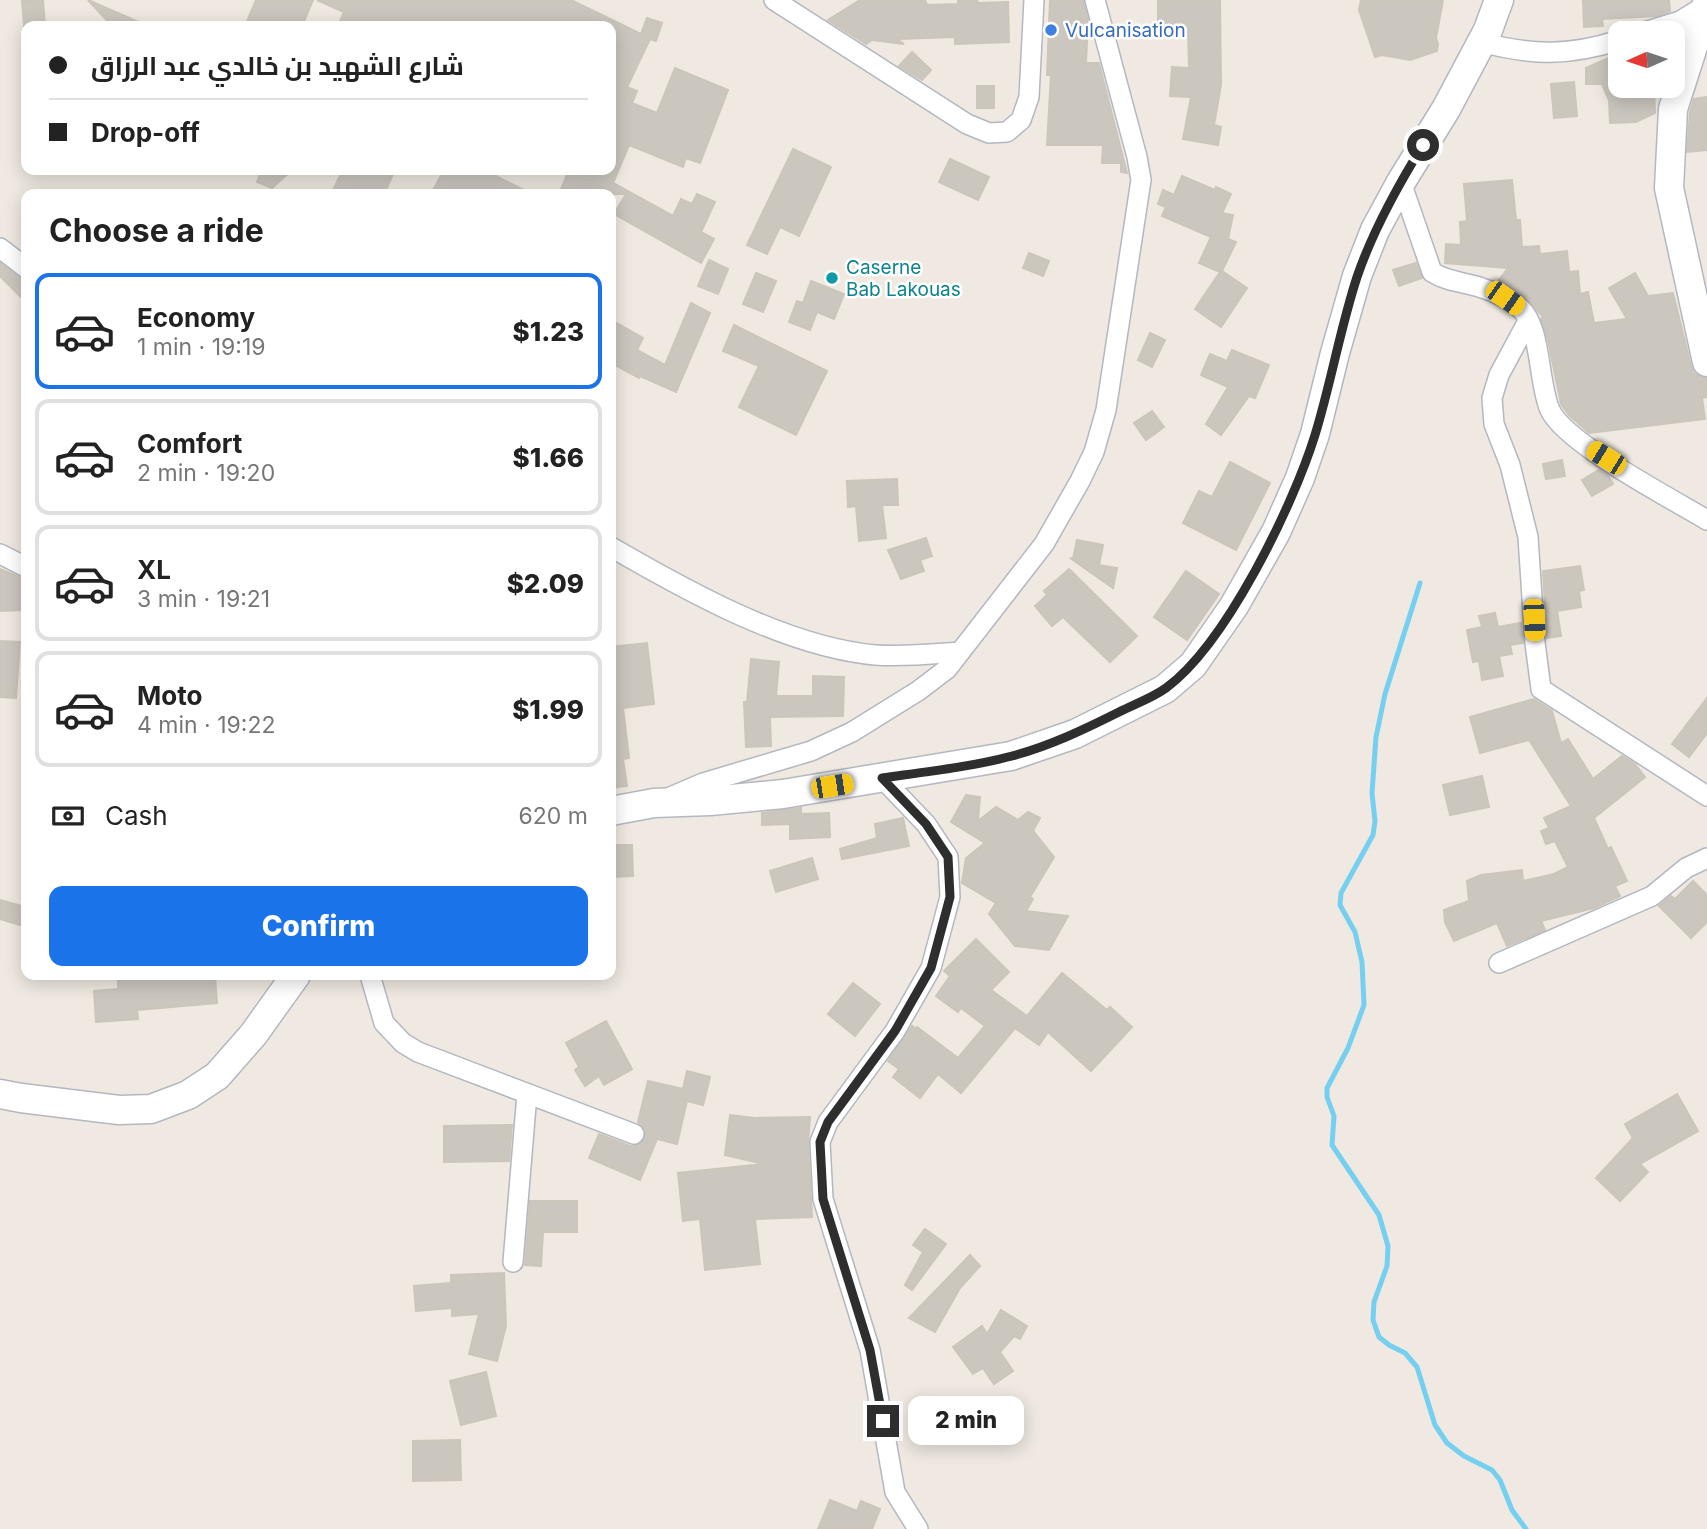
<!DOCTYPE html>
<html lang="en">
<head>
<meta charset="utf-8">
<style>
	:root { --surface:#fff; --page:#f2f2f2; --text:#222; --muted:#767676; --line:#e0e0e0; --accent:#1a73e8 }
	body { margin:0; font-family:Inter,Cairo,sans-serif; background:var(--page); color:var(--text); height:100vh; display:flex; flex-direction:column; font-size:26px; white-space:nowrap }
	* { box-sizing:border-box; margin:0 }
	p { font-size:23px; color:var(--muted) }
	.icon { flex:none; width:38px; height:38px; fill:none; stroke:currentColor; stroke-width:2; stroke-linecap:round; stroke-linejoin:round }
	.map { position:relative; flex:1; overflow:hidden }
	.sheet { position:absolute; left:21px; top:189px; width:595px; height:791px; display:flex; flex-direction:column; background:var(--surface); border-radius:14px; box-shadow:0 4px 18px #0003 }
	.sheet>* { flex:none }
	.top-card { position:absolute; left:21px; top:21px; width:595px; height:154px; border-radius:14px; box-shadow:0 4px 18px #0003; display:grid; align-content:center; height:154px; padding:0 28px; background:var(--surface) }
	.needle { width:46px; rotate:267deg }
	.controls { position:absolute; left:1608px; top:21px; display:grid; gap:14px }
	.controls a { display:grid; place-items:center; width:77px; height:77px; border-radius:14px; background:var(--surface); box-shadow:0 4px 18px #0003; font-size:35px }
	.end { position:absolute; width:32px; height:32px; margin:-16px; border:9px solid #2e2e2e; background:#fff; box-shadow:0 0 0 4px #fff }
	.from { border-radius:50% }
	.bubble { position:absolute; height:49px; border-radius:14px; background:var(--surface); box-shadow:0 4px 18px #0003; font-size:23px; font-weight:800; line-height:49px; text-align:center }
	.car { position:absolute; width:21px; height:42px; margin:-21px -10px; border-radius:9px; box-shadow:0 0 5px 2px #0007; background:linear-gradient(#f5c518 24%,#345 0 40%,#f5c518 0 76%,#345 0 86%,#f5c518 0) }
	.top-card b { display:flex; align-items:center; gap:24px; height:66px; font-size:26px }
	.top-card b+b { border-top:2px solid var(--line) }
	.top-card i { width:18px; height:18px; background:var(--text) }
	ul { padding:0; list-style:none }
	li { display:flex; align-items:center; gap:21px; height:116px; margin:0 14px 10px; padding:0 14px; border:4px solid var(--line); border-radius:14px }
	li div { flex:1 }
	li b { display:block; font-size:26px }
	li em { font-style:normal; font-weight:800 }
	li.current { border-color:var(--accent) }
	li>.icon { width:63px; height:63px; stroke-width:1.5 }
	h2 { padding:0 28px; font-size:32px; line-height:84px }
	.pay { display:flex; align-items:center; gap:18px; height:77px; padding:0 28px; font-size:26px }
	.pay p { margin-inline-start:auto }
	.cta { display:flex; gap:14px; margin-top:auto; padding:14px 28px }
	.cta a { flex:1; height:80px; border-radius:14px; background:var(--accent); color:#fff; font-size:28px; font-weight:800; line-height:80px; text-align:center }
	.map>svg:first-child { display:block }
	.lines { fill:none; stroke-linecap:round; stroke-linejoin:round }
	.stream { stroke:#75cff0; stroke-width:5 }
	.building { fill:#cbc7bf; stroke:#cbc5ba; stroke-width:2 }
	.street-casing { stroke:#b4b7c1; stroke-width:22 }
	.secondary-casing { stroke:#b4b7c1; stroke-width:31 }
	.street { stroke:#fff; stroke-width:19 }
	.secondary { stroke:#fff; stroke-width:28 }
	.route { stroke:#2e2e2e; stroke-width:9 }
	.shop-dot { fill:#3f7fe0; stroke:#fff; stroke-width:2.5 }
	.culture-dot { fill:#0f9aa8; stroke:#fff; stroke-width:2.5 }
	.labels { text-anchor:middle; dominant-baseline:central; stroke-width:5; stroke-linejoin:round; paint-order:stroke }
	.shop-label { font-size:19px; fill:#366cbe; stroke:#fff; text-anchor:start }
	.culture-label { font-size:19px; fill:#0d838f; stroke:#fff; text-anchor:start }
</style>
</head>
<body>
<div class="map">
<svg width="1707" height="1529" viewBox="0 0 1707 1529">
	<rect width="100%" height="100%" fill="#efe9e1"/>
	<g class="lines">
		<path class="stream" d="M 1420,583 L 1385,694 L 1376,737 L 1372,793 L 1375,821 L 1373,835 L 1341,893 L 1340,905 L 1355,932 L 1362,962 L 1364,1005 L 1348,1048 L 1327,1088 L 1327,1097 L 1334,1116 L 1332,1145 L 1379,1215 L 1388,1246 L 1387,1266 L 1374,1302 L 1373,1320 L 1379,1337 L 1389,1345 L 1405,1353 L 1417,1367 L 1435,1425 L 1447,1443 L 1464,1456 L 1492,1470 L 1500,1480 L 1512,1510 L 1526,1529"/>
	</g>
	<g class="building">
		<path d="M 43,0 L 45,26 L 24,26 L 22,1 Z"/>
		<path d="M 88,0 L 148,26 L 112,26 Z"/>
		<path d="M 256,0 L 313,0 L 302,26 L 245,26 Z"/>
		<path d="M 317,0 L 571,0 L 641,34 L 647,18 L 662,23 L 656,41 L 650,39 L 627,87 L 637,91 L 632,103 L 657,113 L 675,68 L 728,90 L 700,163 L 686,158 L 683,167 L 629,145 L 613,183 L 673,216 L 681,199 L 692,204 L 697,194 L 715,202 L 701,232 L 714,239 L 701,263 L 614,214 L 626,194 L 559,194 L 569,170 L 611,170 L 611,26 L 338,26 L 344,12 Z"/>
		<path d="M 860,0 L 925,0 L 927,5 L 958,4 L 958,0 L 977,0 L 978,3 L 1008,2 L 1009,42 L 955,44 L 955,37 L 897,39 L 904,44 L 872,40 L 866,44 L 828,20 Z"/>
		<path d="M 1050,0 L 1083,0 L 1088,20 L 1086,63 L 1099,63 L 1127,173 L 1121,172 L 1121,163 L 1102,163 L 1103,145 L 1047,145 L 1051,75 L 1047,75 Z"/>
		<path d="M 1158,0 L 1220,0 L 1221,85 L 1214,125 L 1221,127 L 1218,145 L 1183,139 L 1191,97 L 1170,96 L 1172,67 L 1189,68 L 1188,26 L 1158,26 Z"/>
		<path d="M 1361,0 L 1443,0 L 1436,38 L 1438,44 L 1437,51 L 1410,60 L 1382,55 L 1375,57 L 1359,10 Z"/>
		<path d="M 1583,0 L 1669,0 L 1670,11 L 1656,16 L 1602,19 L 1603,26 L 1584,27 Z"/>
		<path d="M 912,52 L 931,70 L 922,80 L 899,66 Z"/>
		<path d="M 1620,53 L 1620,86 L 1654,86 L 1655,113 L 1636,122 L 1610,123 L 1609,100 L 1602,84 L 1586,84 L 1586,68 Z"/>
		<path d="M 1574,82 L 1577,116 L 1554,118 L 1551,84 Z"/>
		<rect x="977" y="86" width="17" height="22"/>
		<path d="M 1707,97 L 1707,150 L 1687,152 L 1690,112 L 1694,99 Z"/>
		<path d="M 793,149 L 831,167 L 799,236 L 780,227 L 767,254 L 747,245 Z"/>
		<path d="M 950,159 L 989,177 L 978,200 L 939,182 Z"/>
		<path d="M 262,170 L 292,170 L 272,188 L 257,182 Z"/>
		<path d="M 343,170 L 395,170 L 384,194 L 331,194 Z"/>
		<path d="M 444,170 L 484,170 L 532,194 L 431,194 Z"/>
		<path d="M 1182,176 L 1215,190 L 1216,187 L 1231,194 L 1222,213 L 1233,215 L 1228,239 L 1236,242 L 1222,271 L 1247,288 L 1221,327 L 1195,309 L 1220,272 L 1199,263 L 1211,237 L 1162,216 L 1166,207 L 1158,204 L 1163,190 L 1174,195 Z"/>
		<path d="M 1512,180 L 1516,220 L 1520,220 L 1522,247 L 1539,246 L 1540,254 L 1567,251 L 1569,272 L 1578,271 L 1580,294 L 1588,292 L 1594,323 L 1627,319 L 1609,288 L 1635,273 L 1648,296 L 1673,293 L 1691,366 L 1695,374 L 1707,378 L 1707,397 L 1702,398 L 1705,419 L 1589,433 L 1569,415 L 1561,404 L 1548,340 L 1541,319 L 1543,317 L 1527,298 L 1498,281 L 1508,268 L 1445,263 L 1446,244 L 1461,245 L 1460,222 L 1467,221 L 1464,184 Z"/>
		<path d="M 1029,253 L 1049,261 L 1043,276 L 1023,268 Z"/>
		<path d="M 709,260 L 728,269 L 718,294 L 698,286 Z"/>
		<path d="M 0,263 L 19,278 L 26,280 L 26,302 L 0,276 Z"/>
		<path d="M 1416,263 L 1422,278 L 1399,286 L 1393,270 Z"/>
		<path d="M 756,273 L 776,281 L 763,312 L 743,304 Z"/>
		<path d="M 811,281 L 844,294 L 834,319 L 817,312 L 810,330 L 789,322 L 797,301 L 803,303 Z"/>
		<path d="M 691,303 L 710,313 L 676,392 L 640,376 L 639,378 L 611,363 L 611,320 L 643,338 L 637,350 L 665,365 Z"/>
		<path d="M 734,325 L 827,371 L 796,435 L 739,407 L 759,366 L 723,351 Z"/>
		<path d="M 1150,333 L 1165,340 L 1152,367 L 1138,360 Z"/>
		<path d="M 1232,350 L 1269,365 L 1255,398 L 1249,396 L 1221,435 L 1206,424 L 1228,387 L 1201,375 L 1210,354 L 1227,361 Z"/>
		<path d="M 1152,411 L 1164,427 L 1146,440 L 1134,423 Z"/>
		<path d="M 1562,460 L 1565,476 L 1546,479 L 1543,464 Z"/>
		<path d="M 1230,462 L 1270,483 L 1236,550 L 1183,523 L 1199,491 L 1212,497 Z"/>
		<path d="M 1599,470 L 1608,476 L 1613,484 L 1592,496 L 1582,480 Z"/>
		<path d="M 897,479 L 898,505 L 882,505 L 886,538 L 859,541 L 856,506 L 848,507 L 847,481 Z"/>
		<path d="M 926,538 L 932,556 L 920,560 L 924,571 L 901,579 L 888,550 Z"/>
		<path d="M 1077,540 L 1103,545 L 1099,565 L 1117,568 L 1113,588 L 1070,558 L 1073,559 Z"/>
		<path d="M 1580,566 L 1584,590 L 1579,591 L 1581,607 L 1557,611 L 1561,636 L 1547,638 L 1543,571 Z"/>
		<path d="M 0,569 L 22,578 L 23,588 L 26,587 L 26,610 L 0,611 Z"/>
		<path d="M 1069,569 L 1137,636 L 1110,662 L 1063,617 L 1052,626 L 1035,606 L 1047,595 L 1044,591 Z"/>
		<path d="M 1186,571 L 1219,594 L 1187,640 L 1154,617 Z"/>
		<path d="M 1495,613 L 1498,627 L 1521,623 L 1523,643 L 1510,645 L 1512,654 L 1499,656 L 1503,676 L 1482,680 L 1479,661 L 1473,662 L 1467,630 L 1482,627 L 1479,616 Z"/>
		<path d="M 0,641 L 20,642 L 16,698 L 0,697 Z"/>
		<path d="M 647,643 L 654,704 L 623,708 L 629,758 L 623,759 L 627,786 L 611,788 L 611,647 Z"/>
		<path d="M 751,659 L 779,662 L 776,696 L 813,696 L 813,676 L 844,677 L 843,716 L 770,717 L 771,746 L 746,747 L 744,702 L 747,702 Z"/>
		<path d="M 1707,698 L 1707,733 L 1689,757 L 1672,744 Z"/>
		<path d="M 1534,699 L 1552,711 L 1561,743 L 1568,739 L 1593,779 L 1622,756 L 1635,764 L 1645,777 L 1594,818 L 1608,849 L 1611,847 L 1627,881 L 1615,886 L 1620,896 L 1594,908 L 1541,921 L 1545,930 L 1507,946 L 1497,923 L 1454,941 L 1445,922 L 1444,910 L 1469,901 L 1467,881 L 1481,875 L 1522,870 L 1523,881 L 1554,874 L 1568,867 L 1555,841 L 1546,844 L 1541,831 L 1549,828 L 1544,818 L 1571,806 L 1529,740 L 1480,753 L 1470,717 Z"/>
		<path d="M 1482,776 L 1489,807 L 1450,815 L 1443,785 Z"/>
		<path d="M 966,795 L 980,797 L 978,821 L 996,807 L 1018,820 L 1028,812 L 1040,818 L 1033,831 L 1054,857 L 1030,897 L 1033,899 L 1026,911 L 1068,916 L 1049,950 L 1015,946 L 989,914 L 996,903 L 962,883 L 966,858 L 985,843 L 951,822 Z"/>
		<path d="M 801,808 L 801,814 L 829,813 L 830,837 L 790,839 L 790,824 L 762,825 L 762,813 Z"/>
		<path d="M 903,818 L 909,846 L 842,859 L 840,849 L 877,838 L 875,824 Z"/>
		<path d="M 611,845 L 632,845 L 633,876 L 611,877 Z"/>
		<path d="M 812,858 L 818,879 L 776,892 L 770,871 Z"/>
		<path d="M 1693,881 L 1707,895 L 1707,922 L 1691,938 L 1659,906 L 1671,896 L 1675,899 Z"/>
		<path d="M 0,900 L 25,907 L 20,925 L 0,919 Z"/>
		<path d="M 976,939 L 1009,972 L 991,990 L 1027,1016 L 1062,973 L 1107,1010 L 1110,1007 L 1132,1027 L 1091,1071 L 1048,1032 L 1039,1045 L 1015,1028 L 961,1093 L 938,1074 L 920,1098 L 893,1077 L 899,1069 L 888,1061 L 912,1026 L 916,1029 L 917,1027 L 958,1058 L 985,1026 L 961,1008 L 958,1012 L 936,996 L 950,976 L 944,971 Z"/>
		<path d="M 118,975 L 192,975 L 192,978 L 215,976 L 217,1003 L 137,1010 L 138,1019 L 96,1022 L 94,991 L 118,989 Z"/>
		<path d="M 853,983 L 880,1004 L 855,1036 L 828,1014 Z"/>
		<path d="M 606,1021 L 632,1069 L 604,1085 L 599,1076 L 585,1086 L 575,1070 L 579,1067 L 566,1043 Z"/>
		<path d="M 687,1071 L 710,1077 L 703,1105 L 687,1101 L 677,1144 L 657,1139 L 640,1180 L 589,1158 L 599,1134 L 630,1146 L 642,1143 L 646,1131 L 638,1122 L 648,1081 L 683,1089 Z"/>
		<path d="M 1677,1094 L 1698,1131 L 1640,1164 L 1648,1172 L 1620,1201 L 1596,1178 L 1633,1138 L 1625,1124 Z"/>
		<path d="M 730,1115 L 755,1118 L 810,1117 L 808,1143 L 812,1217 L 755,1219 L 760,1264 L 705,1270 L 700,1219 L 683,1221 L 678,1173 L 764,1164 L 725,1155 Z"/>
		<path d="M 512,1125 L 509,1161 L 444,1162 L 444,1126 Z"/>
		<path d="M 530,1201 L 577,1201 L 577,1232 L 543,1232 L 541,1266 L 525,1265 Z"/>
		<path d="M 925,1229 L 946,1244 L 912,1290 L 905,1285 L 923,1252 L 913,1245 Z"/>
		<path d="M 970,1255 L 980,1266 L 960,1288 L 935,1332 L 909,1318 Z"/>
		<path d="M 504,1273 L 506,1326 L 497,1361 L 469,1354 L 479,1314 L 452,1316 L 452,1308 L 416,1311 L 414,1286 L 451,1283 L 451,1275 Z"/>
		<path d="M 1001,1310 L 1027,1326 L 1020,1339 L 1014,1336 L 1000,1352 L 1013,1371 L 994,1384 L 983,1368 L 973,1374 L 953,1347 L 982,1326 L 987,1334 Z"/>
		<path d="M 486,1372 L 496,1416 L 461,1425 L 450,1381 Z"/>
		<path d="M 460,1440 L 461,1480 L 413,1481 L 413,1441 Z"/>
		<path d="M 830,1500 L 857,1511 L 861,1501 L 880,1509 L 872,1529 L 818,1529 Z"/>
	</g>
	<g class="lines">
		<g class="street-casing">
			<g id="street">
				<path d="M 774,0 L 967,124 L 989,133 L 1007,132 L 1021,120 L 1029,97 L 1034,0"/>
				<path d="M 1641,33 L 1680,21 L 1706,5"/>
				<path d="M 1481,42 C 1533,56 1569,56 1620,40"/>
				<path d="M 1401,182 L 1432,272 C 1447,282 1465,282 1482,288 C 1495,292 1509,299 1520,308 C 1542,328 1538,384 1550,410 C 1565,443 1672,499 1707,520"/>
				<path d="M 0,248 L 26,268"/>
				<path d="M 1528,321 L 1499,375 L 1492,398 L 1494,424 L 1510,465 L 1528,537 L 1535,643 L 1541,689 L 1707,796"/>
				<path d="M 611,547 C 687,591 787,647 875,655 C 904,657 932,654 960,652"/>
				<path d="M 0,554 L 26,567"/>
				<path d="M 882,778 L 926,824 L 948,857 L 950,897 L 931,968 L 895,1031 L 828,1122 L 820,1142 L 823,1199 L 870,1350 L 895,1492 L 918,1529"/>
				<path d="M 668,798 L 703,783 L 811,751 L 852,732 L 918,691 L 947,669 L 1044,544 L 1080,481 L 1094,452 L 1106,410 L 1141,180 L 1137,157 L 1095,0"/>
				<path d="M 1499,963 L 1652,896 L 1686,868 L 1707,858"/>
				<path d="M 370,975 L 384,1023 L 403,1043 L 418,1052 L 634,1134"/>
				<path d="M 513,1262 L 527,1094"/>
			</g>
		</g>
		<g class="secondary-casing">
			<g id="secondary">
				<path d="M 1707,3 L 1673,109 L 1669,188 L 1707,362"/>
				<path d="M 611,811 L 654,803 L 710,801 L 783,794 L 1011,756 L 1075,734 L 1165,689 L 1193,665 L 1234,606 L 1276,532 L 1300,478 L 1315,434 L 1335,353 L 1357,276 L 1375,230 L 1401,182 L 1446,109 L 1488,30 L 1499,0"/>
				<path d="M 0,1094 L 21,1098 L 119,1110 L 151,1109 L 188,1095 L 217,1076 L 253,1035 L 296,975"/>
			</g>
		</g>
		<use href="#street" class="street"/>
		<use href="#secondary" class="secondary"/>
	</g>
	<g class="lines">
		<path class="route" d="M 883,1421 L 870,1350 L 823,1199 L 820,1142 L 828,1122 L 895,1031 L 931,968 L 950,897 L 948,857 L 926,824 L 882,778 C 925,772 970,767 1012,756 C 1050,746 1085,729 1119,712 C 1135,704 1152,698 1166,688 C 1226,644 1293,506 1315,435 C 1331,383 1340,329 1357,277 C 1373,230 1397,187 1423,145"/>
	</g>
	<circle class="shop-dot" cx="1051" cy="30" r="7"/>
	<circle class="culture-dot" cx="832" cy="278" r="7"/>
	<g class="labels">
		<g class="shop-label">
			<text x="1065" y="30">Vulcanisation</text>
		</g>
		<g class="culture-label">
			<text x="846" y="267">Caserne<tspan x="846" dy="22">Bab Lakouas</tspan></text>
		</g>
	</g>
</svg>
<div class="controls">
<a><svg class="needle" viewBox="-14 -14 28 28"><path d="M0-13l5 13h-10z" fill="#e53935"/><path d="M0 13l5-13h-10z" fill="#767676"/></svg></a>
</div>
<i class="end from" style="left:1423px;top:145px"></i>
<i class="end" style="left:883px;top:1421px"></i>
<div class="bubble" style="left:908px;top:1396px;width:116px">2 min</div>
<i class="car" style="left:1505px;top:298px;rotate:125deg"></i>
<i class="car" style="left:1606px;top:458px;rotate:302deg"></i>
<i class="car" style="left:1534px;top:620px;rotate:177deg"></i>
<i class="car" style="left:832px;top:786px;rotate:81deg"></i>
<div class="top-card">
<b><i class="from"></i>شارع الشهيد بن خالدي عبد الرزاق</b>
<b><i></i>Drop-off</b>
</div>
<section class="sheet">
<h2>Choose a ride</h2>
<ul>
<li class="current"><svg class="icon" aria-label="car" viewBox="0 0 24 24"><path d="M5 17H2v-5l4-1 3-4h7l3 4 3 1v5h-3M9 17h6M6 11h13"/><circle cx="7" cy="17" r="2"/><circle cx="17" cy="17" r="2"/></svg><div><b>Economy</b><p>1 min · 19:19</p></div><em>$1.23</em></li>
<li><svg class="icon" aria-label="car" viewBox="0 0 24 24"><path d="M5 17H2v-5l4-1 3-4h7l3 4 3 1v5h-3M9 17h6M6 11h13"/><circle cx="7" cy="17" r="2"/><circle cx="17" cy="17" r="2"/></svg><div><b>Comfort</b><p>2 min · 19:20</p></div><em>$1.66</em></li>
<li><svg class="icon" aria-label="car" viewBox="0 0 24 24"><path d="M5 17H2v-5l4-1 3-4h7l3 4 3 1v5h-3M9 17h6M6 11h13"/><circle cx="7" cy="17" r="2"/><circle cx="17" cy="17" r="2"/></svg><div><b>XL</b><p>3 min · 19:21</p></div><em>$2.09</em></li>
<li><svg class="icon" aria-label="car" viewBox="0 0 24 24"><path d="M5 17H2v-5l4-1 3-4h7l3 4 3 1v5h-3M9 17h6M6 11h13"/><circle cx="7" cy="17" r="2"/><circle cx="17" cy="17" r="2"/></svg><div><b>Moto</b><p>4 min · 19:22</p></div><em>$1.99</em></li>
</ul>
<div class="pay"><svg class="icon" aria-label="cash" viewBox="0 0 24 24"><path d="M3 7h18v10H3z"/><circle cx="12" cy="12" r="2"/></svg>Cash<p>620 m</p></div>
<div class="cta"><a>Confirm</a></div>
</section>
</div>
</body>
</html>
